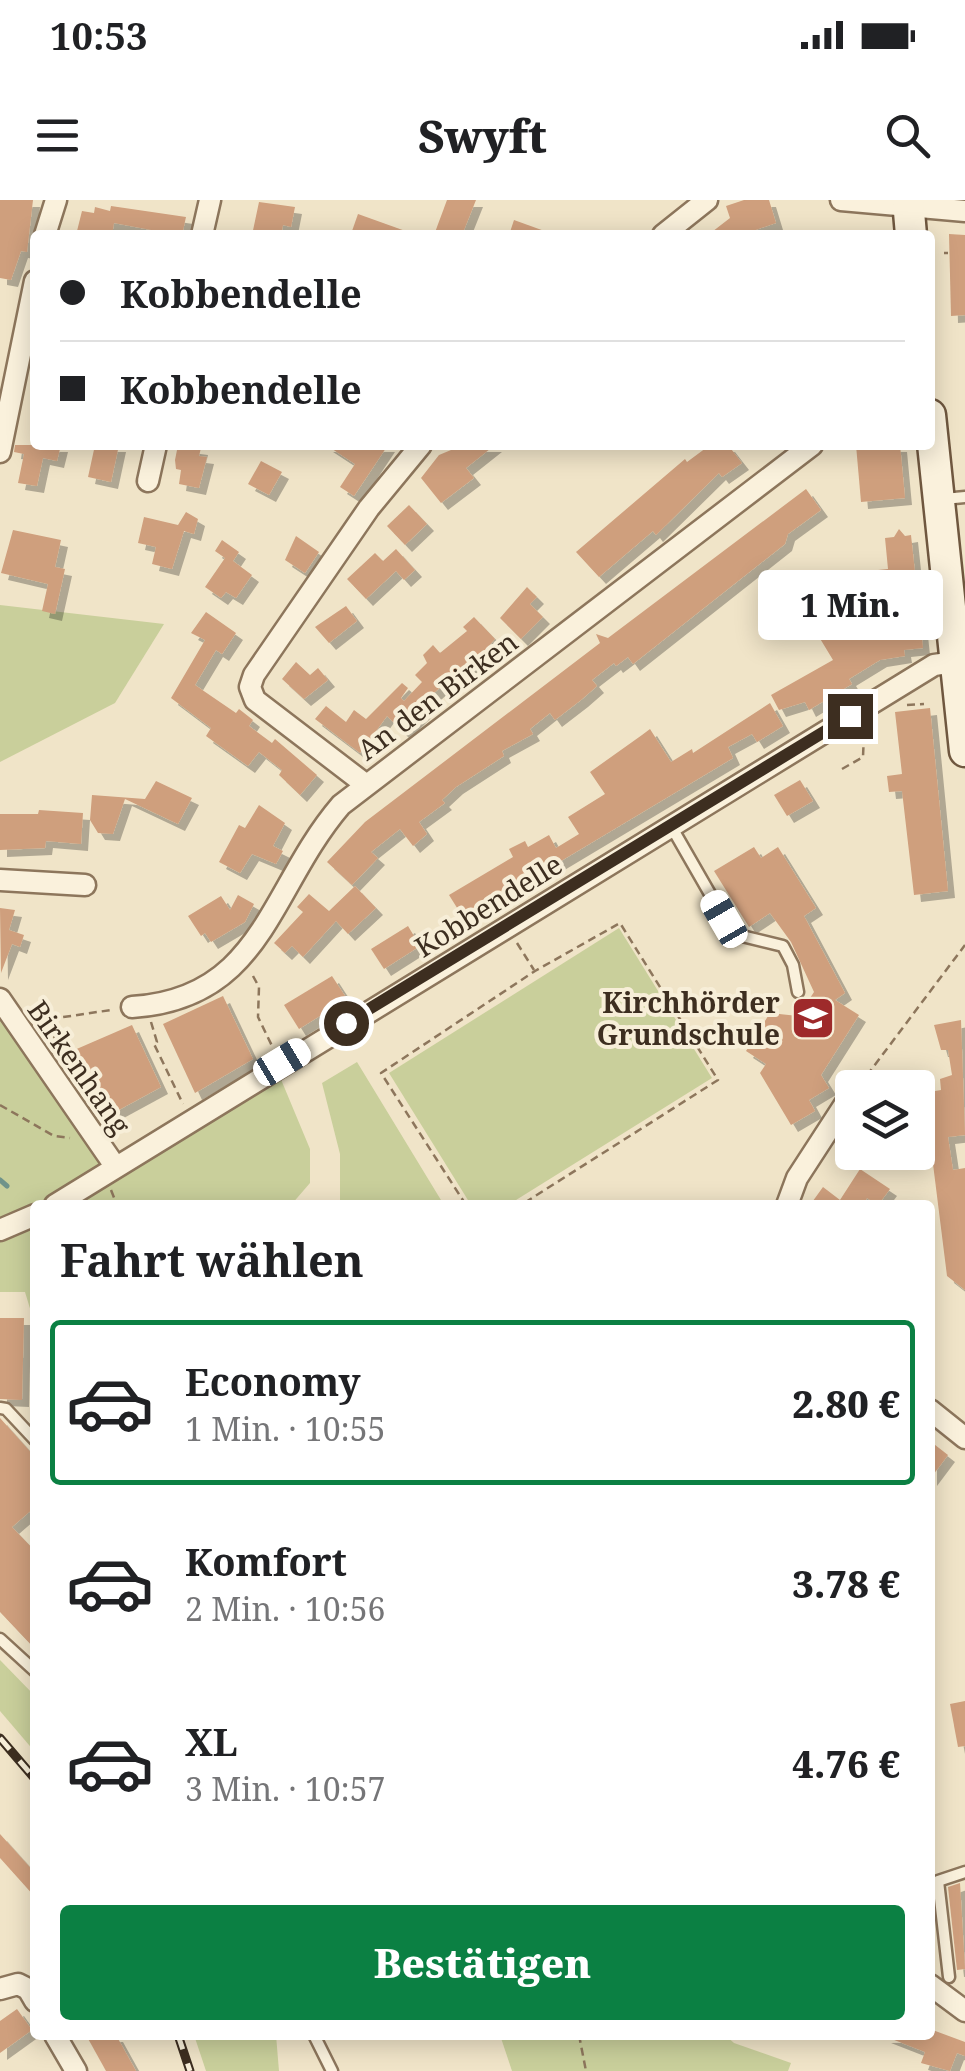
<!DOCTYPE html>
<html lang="de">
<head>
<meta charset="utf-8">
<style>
	:root { --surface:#fff; --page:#f2f2f2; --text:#202124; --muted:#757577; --line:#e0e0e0; --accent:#0b8043 }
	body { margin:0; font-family:"Noto Serif",serif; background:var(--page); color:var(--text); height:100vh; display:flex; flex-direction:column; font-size:38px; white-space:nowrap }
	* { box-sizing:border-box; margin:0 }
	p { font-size:32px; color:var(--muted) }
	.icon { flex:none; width:55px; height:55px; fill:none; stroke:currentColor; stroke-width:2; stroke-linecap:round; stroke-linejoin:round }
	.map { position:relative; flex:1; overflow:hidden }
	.panel { position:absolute; left:30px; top:1000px; width:905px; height:840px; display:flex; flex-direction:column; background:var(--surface); border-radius:10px; box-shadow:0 5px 25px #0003 }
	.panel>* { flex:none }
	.hud { position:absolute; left:30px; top:30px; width:905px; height:220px; border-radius:10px; box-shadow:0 5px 25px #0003; display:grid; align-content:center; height:220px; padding:0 30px; background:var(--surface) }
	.buttons { position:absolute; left:835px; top:870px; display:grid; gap:20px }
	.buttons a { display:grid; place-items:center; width:100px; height:100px; border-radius:10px; background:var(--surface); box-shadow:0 5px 25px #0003; font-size:50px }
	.end { position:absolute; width:45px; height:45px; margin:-22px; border:12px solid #3d2e20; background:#fff; box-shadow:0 0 0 5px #fff }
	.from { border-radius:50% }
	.bubble { position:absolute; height:70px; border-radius:10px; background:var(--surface); box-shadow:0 5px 25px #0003; font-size:32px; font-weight:800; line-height:70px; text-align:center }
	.car { position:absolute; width:30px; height:60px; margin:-30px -15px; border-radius:12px; box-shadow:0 0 8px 2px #0007; background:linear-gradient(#fff 24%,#345 0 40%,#fff 0 76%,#345 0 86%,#fff 0) }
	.hud b { display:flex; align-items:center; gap:35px; height:95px; font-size:38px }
	.hud b+b { border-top:2px solid var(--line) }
	.hud i { width:25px; height:25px; background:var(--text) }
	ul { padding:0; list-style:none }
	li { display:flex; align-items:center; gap:30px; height:165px; margin:0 20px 15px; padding:0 10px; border:5px solid transparent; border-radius:10px }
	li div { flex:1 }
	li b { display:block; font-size:38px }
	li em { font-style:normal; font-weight:800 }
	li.selected { border-color:var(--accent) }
	li>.icon { width:90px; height:90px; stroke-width:1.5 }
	h2 { padding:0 30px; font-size:45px; line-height:120px }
	.action { display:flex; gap:20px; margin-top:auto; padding:20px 30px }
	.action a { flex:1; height:115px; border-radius:10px; background:var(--accent); color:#fff; font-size:40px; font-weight:800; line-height:115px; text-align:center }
	.status { display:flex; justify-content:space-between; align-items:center; height:70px; padding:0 50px; background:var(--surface); direction:ltr }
	.status svg { height:28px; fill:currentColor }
	header { display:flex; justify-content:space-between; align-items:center; height:130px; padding:0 30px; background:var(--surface); font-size:45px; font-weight:800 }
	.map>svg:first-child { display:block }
	.green { fill:#c9cf9b }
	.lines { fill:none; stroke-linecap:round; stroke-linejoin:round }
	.stream { stroke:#6f938a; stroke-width:5 }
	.building { fill:#cf9f7d; filter:url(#shadow) }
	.service-casing { stroke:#8d765c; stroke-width:15 }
	.minor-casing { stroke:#8d765c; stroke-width:25 }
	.secondary-casing { stroke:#6f573f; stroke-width:35 }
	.path { stroke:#8d765c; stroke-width:2.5; stroke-dasharray:8 5; stroke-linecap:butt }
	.service { stroke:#faf1dc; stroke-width:10 }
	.minor { stroke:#faf1dc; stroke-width:20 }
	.secondary { stroke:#faf1dc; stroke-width:30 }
	.rail-casing { stroke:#3d2e20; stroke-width:9 }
	.rail { stroke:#f7eed8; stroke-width:5; stroke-dasharray:15; stroke-linecap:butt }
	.route { stroke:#3d2e20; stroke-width:12 }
	.labels { text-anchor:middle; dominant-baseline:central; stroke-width:8; stroke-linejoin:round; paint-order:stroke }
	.street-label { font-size:28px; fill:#3d2e20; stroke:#f7eed8 }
	.poi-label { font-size:28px; font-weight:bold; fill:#3d2e20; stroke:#f7eed8; text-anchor:end }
</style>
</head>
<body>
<div class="status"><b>10:53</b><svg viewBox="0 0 49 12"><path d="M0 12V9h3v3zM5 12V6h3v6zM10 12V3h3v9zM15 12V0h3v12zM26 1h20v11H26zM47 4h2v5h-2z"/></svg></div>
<header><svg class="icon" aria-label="menu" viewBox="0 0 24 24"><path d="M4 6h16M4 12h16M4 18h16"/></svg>Swyft<svg class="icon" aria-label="search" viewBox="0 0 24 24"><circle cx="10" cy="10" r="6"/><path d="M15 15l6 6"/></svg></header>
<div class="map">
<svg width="965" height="1871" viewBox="0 0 965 1871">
	<defs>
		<filter id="shadow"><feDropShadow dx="7" dy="7" stdDeviation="0" flood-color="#0004"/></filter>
	</defs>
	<rect width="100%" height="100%" fill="#f0e4c8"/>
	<g class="green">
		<path d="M 0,405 L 164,424 L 115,503 L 0,562 Z"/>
		<path d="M 619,728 L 712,878 L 508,1005 L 471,1005 L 389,873 Z"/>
		<path d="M 0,814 L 118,975 L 280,877 L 310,949 L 310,983 L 291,1005 L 35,1005 L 35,1125 L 25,1092 L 0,1092 Z"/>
		<path d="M 357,862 L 444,1005 L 340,1005 L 340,954 L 322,883 Z"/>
		<path d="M 0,1460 L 35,1496 L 35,1552 L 0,1511 Z"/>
		<path d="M 194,1835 L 276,1835 L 279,1871 L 206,1871 Z"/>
		<path d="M 500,1835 L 725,1835 L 734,1843 L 791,1863 L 788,1871 L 512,1871 Z"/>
	</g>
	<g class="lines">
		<path class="stream" d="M 0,980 L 7,986"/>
	</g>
	<g class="building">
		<path d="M 0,0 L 33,0 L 27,52 L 21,51 L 11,80 L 0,78 Z"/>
		<path d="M 447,0 L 476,0 L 462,35 L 434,35 Z"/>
		<path d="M 744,0 L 769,0 L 776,23 L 741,35 L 708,35 L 730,18 L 726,6 Z"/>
		<path d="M 259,2 L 295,7 L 291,27 L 283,25 L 281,35 L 252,35 Z"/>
		<path d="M 111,6 L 186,17 L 182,35 L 161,35 L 162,32 L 114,23 L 112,35 L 76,35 L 82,11 L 94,13 L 95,7 L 110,11 Z"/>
		<path d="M 358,14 L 411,33 L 410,35 L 362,35 L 352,31 Z"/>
		<path d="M 514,20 L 550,33 L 549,35 L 509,35 Z"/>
		<path d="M 949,34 L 965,35 L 965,115 L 951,116 Z"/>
		<path d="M 15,245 L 61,245 L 57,261 L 43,258 L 37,286 L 18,283 L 24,254 L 14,252 Z"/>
		<path d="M 95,245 L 119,245 L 111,282 L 88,277 Z"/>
		<path d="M 178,245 L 201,248 L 199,256 L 207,257 L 199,288 L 179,284 L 181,270 L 176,269 L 175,260 Z"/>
		<path d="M 326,245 L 388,245 L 354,296 L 340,287 L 355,264 Z"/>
		<path d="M 463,245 L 495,245 L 466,268 L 474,278 L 441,303 L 421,278 L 439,255 Z"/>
		<path d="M 710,245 L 728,245 L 742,263 L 722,277 L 719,273 L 656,335 L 653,331 L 599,377 L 576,352 L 685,259 L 687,262 Z"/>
		<path d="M 856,245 L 900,245 L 905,298 L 861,302 Z"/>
		<path d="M 261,261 L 282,272 L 269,295 L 248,284 Z"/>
		<path d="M 806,289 L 821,310 L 788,334 L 785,344 L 633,464 L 628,457 L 616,466 L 614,463 L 592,480 L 597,486 L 581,500 L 555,520 L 550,513 L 530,529 L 533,534 L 502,551 L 504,556 L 456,587 L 442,600 L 445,603 L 419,622 L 427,634 L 413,646 L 400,629 L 371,652 L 378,658 L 352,685 L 327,662 L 365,622 L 600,443 L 596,434 L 608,438 Z"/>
		<path d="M 409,305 L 427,324 L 405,345 L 387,326 Z"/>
		<path d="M 186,312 L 198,319 L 194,334 L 184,331 L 172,369 L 152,364 L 156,347 L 138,343 L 144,317 L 178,325 Z"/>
		<path d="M 899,329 L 905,336 L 911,335 L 923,448 L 904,450 L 905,456 L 880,460 L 849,479 L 852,484 L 809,510 L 805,502 L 779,510 L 771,495 L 833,460 L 813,427 L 826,420 L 837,438 L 868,412 L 867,404 L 872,403 L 868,371 L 888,369 L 885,338 L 894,337 Z"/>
		<path d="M 13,330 L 61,340 L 55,367 L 65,369 L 55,414 L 42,411 L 48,384 L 1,373 Z"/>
		<path d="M 296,336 L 319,352 L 305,373 L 285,360 Z"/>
		<path d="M 222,340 L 239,352 L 233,361 L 252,375 L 236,398 L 226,392 L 221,398 L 205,387 L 225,358 L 215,351 Z"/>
		<path d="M 396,349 L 415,370 L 404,380 L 396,371 L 366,399 L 347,379 L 375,353 L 383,361 Z"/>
		<path d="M 527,387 L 537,397 L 530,404 L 543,417 L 521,439 L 500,418 Z"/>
		<path d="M 346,406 L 357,421 L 329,443 L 315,427 Z"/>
		<path d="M 206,412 L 236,433 L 222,454 L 216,450 L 195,485 L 236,513 L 239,509 L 253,520 L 249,526 L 272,543 L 275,539 L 317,575 L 300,595 L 279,575 L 282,570 L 259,552 L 248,566 L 206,536 L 211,528 L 171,498 L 205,440 L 191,433 Z"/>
		<path d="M 474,417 L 495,439 L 467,470 L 463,466 L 433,494 L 437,498 L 403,532 L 387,516 L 360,553 L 315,519 L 326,506 L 346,522 L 354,510 L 366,519 L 402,483 L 408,488 L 401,498 L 404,501 L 422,482 L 415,475 L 427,463 L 423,455 L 433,445 L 440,453 L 467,431 L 463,427 Z"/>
		<path d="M 296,462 L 310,475 L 318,468 L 328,480 L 304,499 L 282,479 Z"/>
		<path d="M 770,503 L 783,526 L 757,542 L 752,534 L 728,547 L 733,558 L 464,719 L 449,695 L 513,657 L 509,649 L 525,641 L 528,647 L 549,635 L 556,648 L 579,634 L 568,617 L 605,594 L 590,572 L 642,535 L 650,529 L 671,562 L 692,549 L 693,553 Z"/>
		<path d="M 930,508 L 948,691 L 914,695 L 902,591 L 889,592 L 887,576 L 902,574 L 895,512 Z"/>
		<path d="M 800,580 L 813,601 L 787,616 L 774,595 Z"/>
		<path d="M 156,581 L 192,598 L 178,624 L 125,599 L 113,634 L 98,633 L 90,620 L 92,595 L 145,599 Z"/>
		<path d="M 259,605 L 285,623 L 273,646 L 283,651 L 276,664 L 252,654 L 240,673 L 219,662 L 239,625 L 245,628 Z"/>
		<path d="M 39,610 L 83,613 L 81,644 L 46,641 L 45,648 L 0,650 L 0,614 L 38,614 Z"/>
		<path d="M 754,647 L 761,658 L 778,647 L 816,708 L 804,716 L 845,793 L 835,800 L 859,815 L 821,875 L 829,888 L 809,900 L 815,911 L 791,925 L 760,873 L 766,864 L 746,851 L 770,813 L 798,816 L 814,792 L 791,742 L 770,713 L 749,727 L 714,671 Z"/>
		<path d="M 355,686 L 376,708 L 348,734 L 336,721 L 303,757 L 292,746 L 285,753 L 274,743 L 303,712 L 297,707 L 309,694 L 329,711 Z"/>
		<path d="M 238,695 L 254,704 L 245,722 L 211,742 L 205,733 L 201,736 L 188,716 L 221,696 L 230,710 Z"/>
		<path d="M 0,708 L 15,710 L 9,730 L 24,735 L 20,747 L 12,744 L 1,773 Z"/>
		<path d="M 408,726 L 420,746 L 384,769 L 371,749 Z"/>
		<path d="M 332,776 L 347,799 L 299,829 L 284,805 Z"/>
		<path d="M 223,796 L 253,859 L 195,893 L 163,824 Z"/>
		<path d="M 961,820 L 965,935 L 948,937 L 953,970 L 965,968 L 965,1090 L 947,1076 L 927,916 L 931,915 L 929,892 L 941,890 L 940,879 L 952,875 L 948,850 L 941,850 L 934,825 Z"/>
		<path d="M 132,825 L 161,887 L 104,918 L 72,851 Z"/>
		<path d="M 860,969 L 890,989 L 878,1005 L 867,998 L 863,1005 L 810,1005 L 823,987 L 840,1000 Z"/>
		<path d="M 0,1118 L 24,1118 L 22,1200 L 0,1199 Z"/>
		<path d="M 0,1218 L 35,1257 L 35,1307 L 12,1327 L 35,1351 L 35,1449 L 0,1412 Z"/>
		<path d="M 930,1241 L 948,1255 L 930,1279 Z"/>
		<path d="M 965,1501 L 965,1546 L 958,1547 L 950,1504 Z"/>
		<path d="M 0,1634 L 35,1673 L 35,1697 L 0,1658 Z"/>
		<path d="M 960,1683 L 965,1769 L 957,1770 L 948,1687 Z"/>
		<path d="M 17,1809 L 32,1830 L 0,1853 L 0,1821 Z"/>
		<path d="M 930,1829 L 965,1842 L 965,1856 L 957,1853 L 950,1871 L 921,1863 L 925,1852 L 884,1836 L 930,1835 Z"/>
		<path d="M 86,1835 L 116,1835 L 136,1871 L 106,1871 Z"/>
	</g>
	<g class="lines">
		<g class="service-casing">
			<g id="service">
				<path d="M 944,299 L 965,297"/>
				<path d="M 671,626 L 729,727 L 742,736 L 783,746 L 793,765 L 798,792"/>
				<path d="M 0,1208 L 6,1209 L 35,1240"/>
				<path d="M 0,1439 L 35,1471"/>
				<path d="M 949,1777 L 938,1681 L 965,1672"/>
				<path d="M 314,1835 L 332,1871"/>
			</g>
		</g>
		<g class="minor-casing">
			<g id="minor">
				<path d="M 841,0 L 965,11"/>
				<path d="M 45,35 L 56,0"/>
				<path d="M 202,35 L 210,0"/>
				<path d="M 663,35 L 707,0"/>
				<path d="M 0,252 L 35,81"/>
				<path d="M 148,281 L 156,245"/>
				<path d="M 365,584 L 255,500 L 250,487 L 254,475 L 369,308 L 421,245"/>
				<path d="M 0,680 L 85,685"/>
				<path d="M 0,799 L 115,966"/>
				<path d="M 132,807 C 263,799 269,689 341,605 L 812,245"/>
				<path d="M 55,1005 L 934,465 L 955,462"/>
				<path d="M 787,1005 L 797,978 L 847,901"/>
				<path d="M 0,1030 L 35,1015"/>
				<path d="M 930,1210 L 965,1238"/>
				<path d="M 930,1785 L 965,1811"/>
				<path d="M 0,1789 L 18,1784 L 28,1789 L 35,1801"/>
				<path d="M 55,1835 L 76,1871"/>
			</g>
		</g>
		<g class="secondary-casing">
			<g id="secondary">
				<path d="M 908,0 L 911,35"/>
				<path d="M 930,215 L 965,551"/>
			</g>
		</g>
		<g class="path">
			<path d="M 944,53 L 948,53"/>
			<path d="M 907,505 L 924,504"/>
			<path d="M 842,569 L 863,557 L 864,533"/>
			<path d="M 517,743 L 534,770"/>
			<path d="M 253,776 L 259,787 L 258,817 L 273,848"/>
			<path d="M 151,822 L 157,842 L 154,844 L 183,904"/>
			<path d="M 56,844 L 50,819 L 111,810"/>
			<path d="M 859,886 L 965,745"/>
			<path d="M 0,905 L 54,936 L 70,938"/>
			<path d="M 111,990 L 117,1005"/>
			<path d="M 466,1005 L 381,873 L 535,771 L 620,723 L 718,880 L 521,1005"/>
			<path d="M 579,1835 L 586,1871"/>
		</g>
		<use href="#service" class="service"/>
		<use href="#minor" class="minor"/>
		<use href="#secondary" class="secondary"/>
		<g class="rail-casing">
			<g id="rail">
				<path d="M 0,1538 L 35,1579"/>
				<path d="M 178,1835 L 190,1871"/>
			</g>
		</g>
		<use href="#rail" class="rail"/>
	</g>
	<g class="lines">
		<path class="route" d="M 346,823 L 850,516"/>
	</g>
	<defs>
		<g id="school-square" transform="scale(2.25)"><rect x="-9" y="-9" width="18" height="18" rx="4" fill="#9e2a2b" stroke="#f7eed8"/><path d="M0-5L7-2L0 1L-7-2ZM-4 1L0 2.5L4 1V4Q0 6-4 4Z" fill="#fff"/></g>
	</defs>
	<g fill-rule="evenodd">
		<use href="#school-square" x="813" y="818"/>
	</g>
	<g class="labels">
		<g class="street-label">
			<text transform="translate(437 495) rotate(-37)">An den Birken</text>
			<text transform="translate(488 705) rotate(-32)">Kobbendelle</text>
			<text transform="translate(80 867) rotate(55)">Birkenhang</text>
		</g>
		<g class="poi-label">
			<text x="780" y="802">Kirchhörder<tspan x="780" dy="32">Grundschule</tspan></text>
		</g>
	</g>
</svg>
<div class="buttons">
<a><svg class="icon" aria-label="layers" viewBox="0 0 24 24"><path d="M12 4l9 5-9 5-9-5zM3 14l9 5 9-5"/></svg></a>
</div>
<i class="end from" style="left:346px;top:823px"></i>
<i class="end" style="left:850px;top:516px"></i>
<div class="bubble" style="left:758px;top:370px;width:185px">1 Min.</div>
<i class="car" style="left:724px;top:719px;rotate:330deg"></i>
<i class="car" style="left:282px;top:862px;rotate:59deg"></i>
<div class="hud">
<b><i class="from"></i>Kobbendelle</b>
<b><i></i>Kobbendelle</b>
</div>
<section class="panel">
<h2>Fahrt wählen</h2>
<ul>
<li class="selected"><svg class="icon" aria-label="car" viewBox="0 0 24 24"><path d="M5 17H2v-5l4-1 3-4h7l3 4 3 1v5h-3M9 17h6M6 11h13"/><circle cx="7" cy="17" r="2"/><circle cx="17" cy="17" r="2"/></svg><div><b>Economy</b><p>1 Min. · 10:55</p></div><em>2.80 €</em></li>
<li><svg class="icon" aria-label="car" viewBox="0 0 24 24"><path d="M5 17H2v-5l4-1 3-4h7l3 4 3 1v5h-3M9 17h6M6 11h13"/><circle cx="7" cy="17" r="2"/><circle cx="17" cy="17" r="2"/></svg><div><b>Komfort</b><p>2 Min. · 10:56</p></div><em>3.78 €</em></li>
<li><svg class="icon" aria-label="car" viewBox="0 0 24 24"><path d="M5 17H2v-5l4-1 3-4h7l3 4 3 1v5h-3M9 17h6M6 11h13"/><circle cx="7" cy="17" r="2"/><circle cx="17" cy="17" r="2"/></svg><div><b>XL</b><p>3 Min. · 10:57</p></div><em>4.76 €</em></li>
</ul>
<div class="action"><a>Bestätigen</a></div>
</section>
</div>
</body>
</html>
